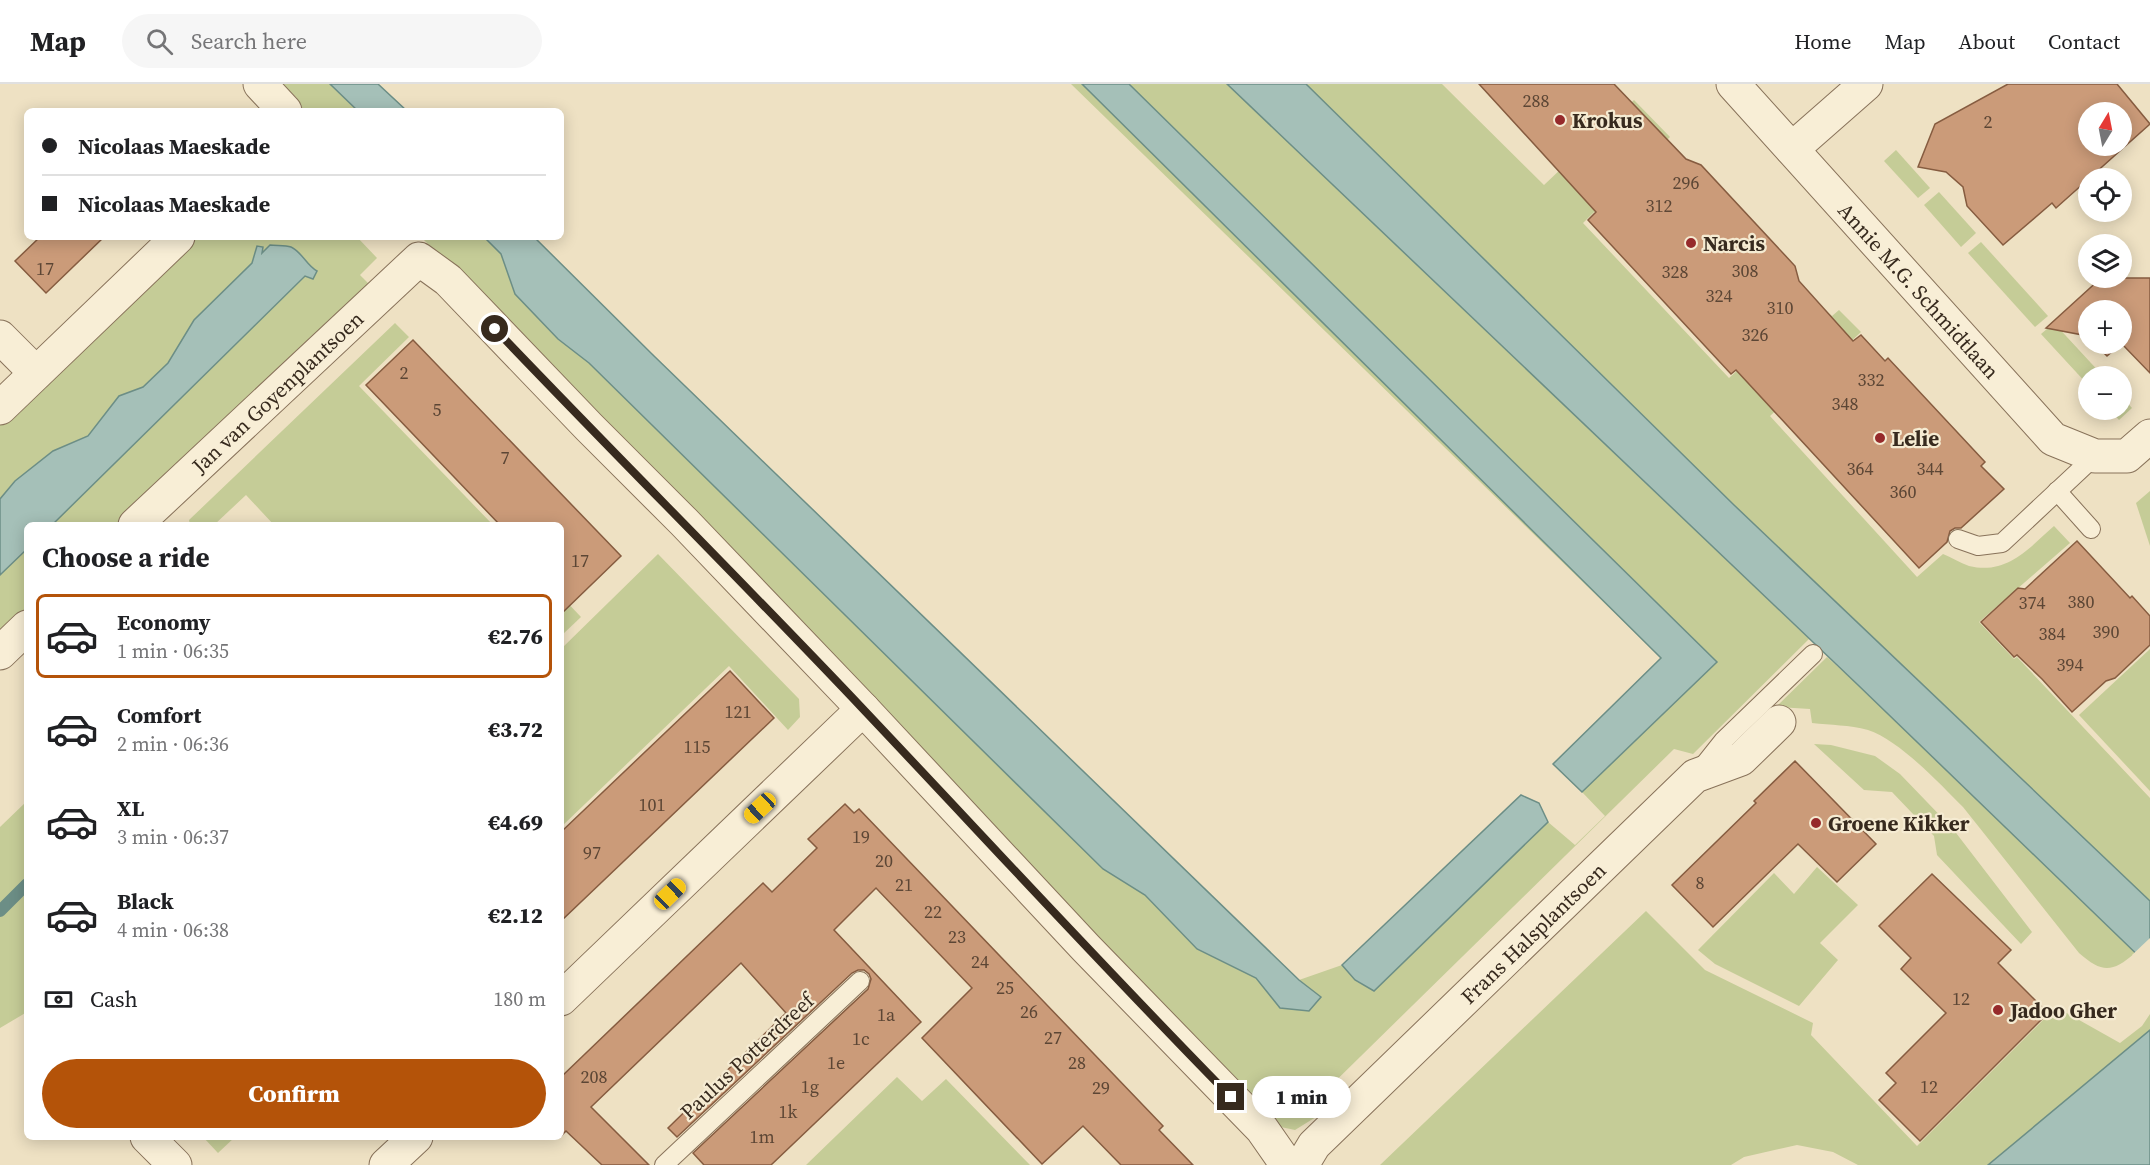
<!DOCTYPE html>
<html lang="en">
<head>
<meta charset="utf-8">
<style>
	:root { --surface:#fff; --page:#f6f6f6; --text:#202124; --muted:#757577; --line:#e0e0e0; --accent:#b45309 }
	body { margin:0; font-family:"Source Serif 4",serif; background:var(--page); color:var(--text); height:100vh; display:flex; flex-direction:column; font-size:22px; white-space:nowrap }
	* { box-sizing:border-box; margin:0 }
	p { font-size:20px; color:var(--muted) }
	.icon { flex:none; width:33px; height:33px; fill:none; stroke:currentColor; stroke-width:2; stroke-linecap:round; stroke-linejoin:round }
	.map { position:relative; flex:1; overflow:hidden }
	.panel { position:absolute; left:24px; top:438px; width:540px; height:618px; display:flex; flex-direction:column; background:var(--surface); border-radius:9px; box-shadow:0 3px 15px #0003 }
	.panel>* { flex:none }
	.hud { position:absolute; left:24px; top:24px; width:540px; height:132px; border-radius:9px; box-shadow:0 3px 15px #0003; display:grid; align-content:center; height:132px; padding:0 18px; background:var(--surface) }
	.needle { width:39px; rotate:10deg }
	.fabs { position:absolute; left:2078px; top:18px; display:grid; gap:12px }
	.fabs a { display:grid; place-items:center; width:54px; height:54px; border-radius:50%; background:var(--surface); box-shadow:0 3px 15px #0003; font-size:30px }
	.end { position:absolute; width:27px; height:27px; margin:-14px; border:8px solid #372a1e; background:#fff; box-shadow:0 0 0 3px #fff }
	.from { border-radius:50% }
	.bubble { position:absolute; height:42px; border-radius:21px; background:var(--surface); box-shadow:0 3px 15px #0003; font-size:20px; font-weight:800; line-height:42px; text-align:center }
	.car { position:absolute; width:18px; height:36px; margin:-18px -9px; border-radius:8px; box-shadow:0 0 4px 2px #0007; background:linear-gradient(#f5c518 24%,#345 0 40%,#f5c518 0 76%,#345 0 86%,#f5c518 0) }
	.hud b { display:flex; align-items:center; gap:21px; height:57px; font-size:22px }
	.hud b+b { border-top:2px solid var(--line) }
	.hud i { width:15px; height:15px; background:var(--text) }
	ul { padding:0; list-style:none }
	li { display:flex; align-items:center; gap:18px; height:84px; margin:0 12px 9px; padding:0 6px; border:3px solid transparent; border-radius:9px }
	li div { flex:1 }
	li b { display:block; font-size:22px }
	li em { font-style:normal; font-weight:800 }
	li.on { border-color:var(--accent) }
	li>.icon { width:54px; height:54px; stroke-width:1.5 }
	h2 { padding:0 18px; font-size:27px; line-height:72px }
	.pay { display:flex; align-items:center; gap:15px; height:66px; padding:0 18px; font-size:22px }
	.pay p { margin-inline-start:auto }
	.button { display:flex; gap:12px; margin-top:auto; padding:12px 18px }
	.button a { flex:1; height:69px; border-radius:36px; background:var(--accent); color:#fff; font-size:24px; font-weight:800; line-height:69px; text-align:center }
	header { display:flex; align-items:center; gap:36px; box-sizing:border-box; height:84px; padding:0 30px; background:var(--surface); border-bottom:2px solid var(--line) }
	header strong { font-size:28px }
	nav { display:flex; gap:33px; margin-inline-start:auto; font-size:21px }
	.search { width:420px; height:54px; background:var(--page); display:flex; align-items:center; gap:15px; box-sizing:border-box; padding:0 21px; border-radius:33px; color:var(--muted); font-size:22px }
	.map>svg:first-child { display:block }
	.green { fill:#c5cc97 }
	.water { fill:#a5c0b8; stroke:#6c8e86; stroke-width:1.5 }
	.pier { fill:#eee1c3 }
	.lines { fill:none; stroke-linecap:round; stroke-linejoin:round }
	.stream { stroke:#6c8e86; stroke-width:12 }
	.building { fill:#cb9b79; stroke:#865c40; stroke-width:1.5; fill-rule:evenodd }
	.lane-casing { stroke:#88725a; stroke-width:20 }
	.street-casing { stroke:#88725a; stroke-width:35 }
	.lane { stroke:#f8eed6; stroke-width:18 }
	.street { stroke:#f8eed6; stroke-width:33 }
	.route { stroke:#372a1e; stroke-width:8 }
	.poi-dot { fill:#962a2b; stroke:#f5ebd2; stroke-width:2 }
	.labels { text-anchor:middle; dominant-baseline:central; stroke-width:4.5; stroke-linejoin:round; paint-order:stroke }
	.number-label { font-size:18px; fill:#5c4635 }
	.poi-label { font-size:21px; font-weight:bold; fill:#372a1e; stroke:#f5ebd2; text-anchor:start }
	.street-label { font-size:21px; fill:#372a1e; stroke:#f5ebd2 }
</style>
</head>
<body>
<header>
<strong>Map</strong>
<div class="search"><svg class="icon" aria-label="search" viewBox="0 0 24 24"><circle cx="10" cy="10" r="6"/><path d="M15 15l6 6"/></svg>Search here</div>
<nav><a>Home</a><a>Map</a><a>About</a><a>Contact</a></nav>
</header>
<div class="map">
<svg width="2150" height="1081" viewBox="0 0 2150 1081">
	<rect width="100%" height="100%" fill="#eee1c3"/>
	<g class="green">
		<path d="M 282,0 L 330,0 L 358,27 L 304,27 L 296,13 Z"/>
		<path d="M 1071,0 L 1082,0 L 1661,574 L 1587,502 Z"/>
		<path d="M 1129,0 L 1227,0 L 1809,555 L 1693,670 L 1674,665 L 1308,1024 L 1316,1033 L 1295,1046 L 1276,1042 L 452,178 L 431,163 L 421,153 L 484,153 L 501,170 L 515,210 L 558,255 L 589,279 L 1103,785 L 1145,811 L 1197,865 L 1256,894 L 1280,924 L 1321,913 L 1299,896 L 1342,881 L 1355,896 L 1374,907 L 1548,738 L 1575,761 L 1605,732 L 1582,708 L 1717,578 Z"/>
		<path d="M 1306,0 L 1442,0 L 1544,101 L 1634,16 L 1670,53 L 1583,139 L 1729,294 L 1815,217 L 1832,232 L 1839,226 L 1861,248 L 1770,332 L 1917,493 L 1943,470 C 1951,473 1960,479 1969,482 C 2007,491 2028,465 2054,442 L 2070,459 L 1979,538 L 2014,575 L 2017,573 L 2150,714 L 2150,817 L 1734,421 Z"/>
		<path d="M 1896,66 L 1930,104 L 1918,114 L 1884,77 Z"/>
		<path d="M 1939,108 L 1976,149 L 1961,163 L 1924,121 Z"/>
		<path d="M 197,153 L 357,153 L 377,174 L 360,191 L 369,200 L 116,441 L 52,441 L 305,192 L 313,195 L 306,176 L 262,170 L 257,162 L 252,179 L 194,236 L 169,279 L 143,303 L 119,312 L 88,352 L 53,367 L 15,397 L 0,415 L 0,341 Z"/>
		<path d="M 1981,158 L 2048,232 L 2035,243 L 1968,169 Z"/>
		<path d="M 395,239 L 409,253 L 359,302 L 493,441 L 274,441 L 246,411 L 214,441 L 190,441 L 189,436 Z"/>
		<path d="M 2054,239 L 2103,292 L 2088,292 L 2088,301 L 2041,250 Z"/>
		<path d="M 2121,312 L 2132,324 L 2119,336 L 2110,326 L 2121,326 Z"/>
		<path d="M 2150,407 L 2150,462 L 2136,419 Z"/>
		<path d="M 27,465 L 27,526 L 0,552 L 0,491 Z"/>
		<path d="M 658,470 L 799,615 L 800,633 L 788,646 L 729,582 L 561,743 L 561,565 Z"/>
		<path d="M 561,512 L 581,533 L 561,552 Z"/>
		<path d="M 2150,565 L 2150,707 L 2079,631 Z"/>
		<path d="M 1827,573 L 1858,601 L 2135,869 C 2112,889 2102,889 2079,869 L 1963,723 C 1939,699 1899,656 1868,646 C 1849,641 1831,641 1812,639 L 1810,625 L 1776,623 Z"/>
		<path d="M 1814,660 L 1831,661 L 1875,672 L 1900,690 L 1953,745 L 2032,848 L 2021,860 L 1937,771 L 1934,752 L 1892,708 L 1864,706 Z"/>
		<path d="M 27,717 L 27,928 L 0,944 L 0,743 Z"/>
		<path d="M 1817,783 L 1858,821 L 1820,859 L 1838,876 L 1799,922 L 1715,880 L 1698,866 L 1774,789 L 1794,810 Z"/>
		<path d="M 1646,827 L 1705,886 L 1813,939 L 1811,951 L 1917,1062 L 2056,923 L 2120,959 L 2142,942 L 2150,930 L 2150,946 L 1988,1081 L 1858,1081 L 1833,1068 L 1797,1061 L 1744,1073 L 1731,1081 L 1380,1081 Z"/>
		<path d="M 897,993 L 922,1017 L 946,995 L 1030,1081 L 806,1081 Z"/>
		<path d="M 203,1053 L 235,1053 L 218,1069 Z"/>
	</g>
	<g class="water">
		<path d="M 330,0 L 378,0 L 407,27 L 358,27 Z"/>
		<path d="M 1082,0 L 1129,0 L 1717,578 L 1582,708 L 1553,680 L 1661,574 Z"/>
		<path d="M 1227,0 L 1306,0 L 1734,421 L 2150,817 L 2150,883 L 1858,601 Z"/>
		<path d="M 484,153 L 534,153 L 654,272 L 1299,896 L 1321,913 L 1309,927 L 1280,924 L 1256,894 L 1197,865 L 1145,811 L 1103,785 L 589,279 L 558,255 L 515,210 L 501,170 Z"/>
		<path d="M 270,161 C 276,162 285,161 291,163 C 302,168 307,182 317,187 L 313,195 L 305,192 L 52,441 L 27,441 L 27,465 L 0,491 L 0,415 L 15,397 L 53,367 L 88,352 L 119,312 L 143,303 L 168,279 L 194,236 L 252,179 L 257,162 L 263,163 L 262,169 Z"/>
		<path d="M 1521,711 L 1539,719 L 1548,738 L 1374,907 L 1355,896 L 1342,881 Z"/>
		<path d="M 2150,946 L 2150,1081 L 1988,1081 Z"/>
	</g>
	<path class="pier" d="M 2150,854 L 2150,886 L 2132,871 Z"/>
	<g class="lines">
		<path class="stream" d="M 0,827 L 27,800"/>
	</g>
	<g class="building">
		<path d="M 1479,0 L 1614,0 L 1686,75 L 1701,81 L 1795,182 L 1799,197 L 1853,257 L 1861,251 L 1885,277 L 1888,274 L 1985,378 L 1981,382 L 2004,405 L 1961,444 L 1955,444 L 1950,447 L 1947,458 L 1919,484 L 1736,286 L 1731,290 L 1588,136 L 1596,128 Z"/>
		<path d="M 2008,0 L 2117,0 L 2150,40 L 2056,124 L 2052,119 L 2003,161 L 1967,122 L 1963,103 L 1946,88 L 1918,83 L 1935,40 ZM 2088,28 L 2121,28 L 2121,62 L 2088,62 Z"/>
		<path d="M 40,153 L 104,153 L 46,209 L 15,177 Z"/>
		<path d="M 2101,194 L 2150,194 L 2150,289 L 2121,259 L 2121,226 L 2088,226 L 2088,252 L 2046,244 Z"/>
		<path d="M 413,256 L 621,472 L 561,530 L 561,441 L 500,441 L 366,301 Z"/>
		<path d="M 2095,260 L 2121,260 L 2107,272 Z"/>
		<path d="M 2077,457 L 2130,514 L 2132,512 L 2150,532 L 2150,561 L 2115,594 L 2106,597 L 2072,628 L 2042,595 L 2017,571 L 2014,573 L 1981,538 L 2018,504 L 2025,505 Z"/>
		<path d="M 730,587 L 774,634 L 561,837 L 561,748 Z"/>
		<path d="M 1795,677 L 1876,760 L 1837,798 L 1798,760 L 1713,843 L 1672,801 L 1756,719 L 1754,717 Z"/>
		<path d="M 845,720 L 854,729 L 859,725 L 1163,1042 L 1159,1046 L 1193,1081 L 1121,1081 L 1083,1042 L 1042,1080 L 922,954 L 972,904 L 876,804 L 834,846 L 921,938 L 771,1081 L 704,1081 L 693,1069 L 868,905 L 871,895 L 869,890 L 864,886 L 858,886 L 852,889 L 677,1053 L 668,1044 L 786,929 L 741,879 L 591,1023 L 649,1081 L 602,1081 L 566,1047 L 561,1052 L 561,993 L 763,799 L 772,808 L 817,764 L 808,755 Z"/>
		<path d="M 1932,790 L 2011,866 L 1998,879 L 2048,929 L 1920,1057 L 1879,1016 L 1896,999 L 1886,989 L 1946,929 L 1901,885 L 1911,874 L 1879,842 Z"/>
	</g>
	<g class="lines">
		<g class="lane-casing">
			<g id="lane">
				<path d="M 2057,407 L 2091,445"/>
				<path d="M 1958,455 L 1978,462 L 2002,459 L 2095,372"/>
				<path d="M 1700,686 L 1723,657 L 1813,570"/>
				<path d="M 664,1081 L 860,897"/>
			</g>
		</g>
		<g class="street-casing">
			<g id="street">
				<path d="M 260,0 L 285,27"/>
				<path id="s1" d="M 1733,0 L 2053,355 L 2095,372 L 2127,372 L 2150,352"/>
				<path d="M 1792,65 L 1866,0"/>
				<path d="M 0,253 L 36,289"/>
				<path d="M 0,324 L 178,153"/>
				<path id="s2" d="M 135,441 L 419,175 L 448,196 L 589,343 L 684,438 L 863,625 L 1086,864 L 1262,1045 L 1287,1081"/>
				<path d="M 0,569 L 27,543"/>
				<path d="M 561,915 L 863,625"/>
				<path d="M 147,1053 L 175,1081"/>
				<path d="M 386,1081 L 416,1053"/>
				<path id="s3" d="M 1302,1081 L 1314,1061 L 1695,692 L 1741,675 L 1779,638"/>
			</g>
		</g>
		<use href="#lane" class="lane"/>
		<use href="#street" class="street"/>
	</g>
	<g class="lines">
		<path class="route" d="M 495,245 C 617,373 742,497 863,625 C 986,755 1106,886 1231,1013"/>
	</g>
	<g class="poi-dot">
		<circle cx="1560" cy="36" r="6"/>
		<circle cx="1691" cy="159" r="6"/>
		<circle cx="1880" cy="354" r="6"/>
		<circle cx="1816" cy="739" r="6"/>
		<circle cx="1998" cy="926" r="6"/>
	</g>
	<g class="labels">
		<g class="number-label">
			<text x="1536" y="16">288</text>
			<text x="1988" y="37">2</text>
			<text x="1686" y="98">296</text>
			<text x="1659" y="121">312</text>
			<text x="45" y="184">17</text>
			<text x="1745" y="186">308</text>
			<text x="1675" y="187">328</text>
			<text x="1719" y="211">324</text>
			<text x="1780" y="223">310</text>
			<text x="1755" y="250">326</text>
			<text x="404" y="288">2</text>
			<text x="1871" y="295">332</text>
			<text x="1845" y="319">348</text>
			<text x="437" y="325">5</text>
			<text x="505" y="373">7</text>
			<text x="1860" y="384">364</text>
			<text x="1930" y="384">344</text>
			<text x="1903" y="407">360</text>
			<text x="580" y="476">17</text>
			<text x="2081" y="517">380</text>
			<text x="2032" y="518">374</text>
			<text x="2106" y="547">390</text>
			<text x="2052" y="549">384</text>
			<text x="2070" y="580">394</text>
			<text x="738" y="627">121</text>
			<text x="697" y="662">115</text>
			<text x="652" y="720">101</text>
			<text x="861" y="752">19</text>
			<text x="592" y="768">97</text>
			<text x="884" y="776">20</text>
			<text x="1700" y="798">8</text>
			<text x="904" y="800">21</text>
			<text x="933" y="827">22</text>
			<text x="957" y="852">23</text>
			<text x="980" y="877">24</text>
			<text x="1005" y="903">25</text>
			<text x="1961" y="914">12</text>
			<text x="1029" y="927">26</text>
			<text x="886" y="930">1a</text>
			<text x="1053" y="953">27</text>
			<text x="861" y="954">1c</text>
			<text x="836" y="978">1e</text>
			<text x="1077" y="978">28</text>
			<text x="594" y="992">208</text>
			<text x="810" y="1002">1g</text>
			<text x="1929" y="1002">12</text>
			<text x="1101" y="1003">29</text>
			<text x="788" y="1027">1k</text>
			<text x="762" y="1052">1m</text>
		</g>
		<g class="poi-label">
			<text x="1572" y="36">Krokus</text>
			<text x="1703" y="159">Narcis</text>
			<text x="1892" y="354">Lelie</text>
			<text x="1828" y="739">Groene Kikker</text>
			<text x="2010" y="926">Jadoo Gher</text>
		</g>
		<g class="street-label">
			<text stroke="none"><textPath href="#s1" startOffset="278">Annie M.G. Schmidtlaan</textPath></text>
			<text stroke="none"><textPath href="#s2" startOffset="195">Jan van Goyenplantsoen</textPath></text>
			<text stroke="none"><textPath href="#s3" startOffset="328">Frans Halsplantsoen</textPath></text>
			<text transform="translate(747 972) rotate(-43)">Paulus Potterdreef</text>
		</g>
	</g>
</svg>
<div class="fabs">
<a><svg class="needle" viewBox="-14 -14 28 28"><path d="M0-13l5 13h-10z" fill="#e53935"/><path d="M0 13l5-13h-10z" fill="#757577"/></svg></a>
<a><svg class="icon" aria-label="locate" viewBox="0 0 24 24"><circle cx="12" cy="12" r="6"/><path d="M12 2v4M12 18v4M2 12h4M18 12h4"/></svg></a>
<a><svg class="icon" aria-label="layers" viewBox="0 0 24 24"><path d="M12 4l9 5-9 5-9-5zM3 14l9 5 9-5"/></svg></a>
<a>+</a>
<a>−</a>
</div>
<i class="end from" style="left:495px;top:245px"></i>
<i class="end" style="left:1231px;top:1013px"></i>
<div class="bubble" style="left:1252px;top:992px;width:99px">1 min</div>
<i class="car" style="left:760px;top:724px;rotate:227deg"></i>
<i class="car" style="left:670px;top:810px;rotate:46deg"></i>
<div class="hud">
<b><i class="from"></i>Nicolaas Maeskade</b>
<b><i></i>Nicolaas Maeskade</b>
</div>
<section class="panel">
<h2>Choose a ride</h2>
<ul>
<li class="on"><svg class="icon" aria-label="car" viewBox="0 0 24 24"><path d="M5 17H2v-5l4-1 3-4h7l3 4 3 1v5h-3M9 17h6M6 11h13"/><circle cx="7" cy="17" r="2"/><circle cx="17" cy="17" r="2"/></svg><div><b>Economy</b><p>1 min · 06:35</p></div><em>€2.76</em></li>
<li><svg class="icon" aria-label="car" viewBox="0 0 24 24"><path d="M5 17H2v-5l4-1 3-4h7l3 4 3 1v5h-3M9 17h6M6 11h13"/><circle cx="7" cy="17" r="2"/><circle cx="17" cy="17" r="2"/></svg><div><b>Comfort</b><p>2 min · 06:36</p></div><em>€3.72</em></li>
<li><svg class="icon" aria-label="car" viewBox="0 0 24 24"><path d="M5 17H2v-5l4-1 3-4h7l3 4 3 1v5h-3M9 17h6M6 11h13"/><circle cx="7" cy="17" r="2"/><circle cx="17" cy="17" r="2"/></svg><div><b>XL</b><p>3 min · 06:37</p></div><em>€4.69</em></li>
<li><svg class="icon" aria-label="car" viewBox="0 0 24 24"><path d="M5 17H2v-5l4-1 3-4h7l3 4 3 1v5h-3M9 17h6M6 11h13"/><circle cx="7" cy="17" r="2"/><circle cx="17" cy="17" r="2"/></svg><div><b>Black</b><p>4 min · 06:38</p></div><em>€2.12</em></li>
</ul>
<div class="pay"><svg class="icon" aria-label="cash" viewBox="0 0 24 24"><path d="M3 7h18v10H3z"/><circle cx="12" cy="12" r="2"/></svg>Cash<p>180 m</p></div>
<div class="button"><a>Confirm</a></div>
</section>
</div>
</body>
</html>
